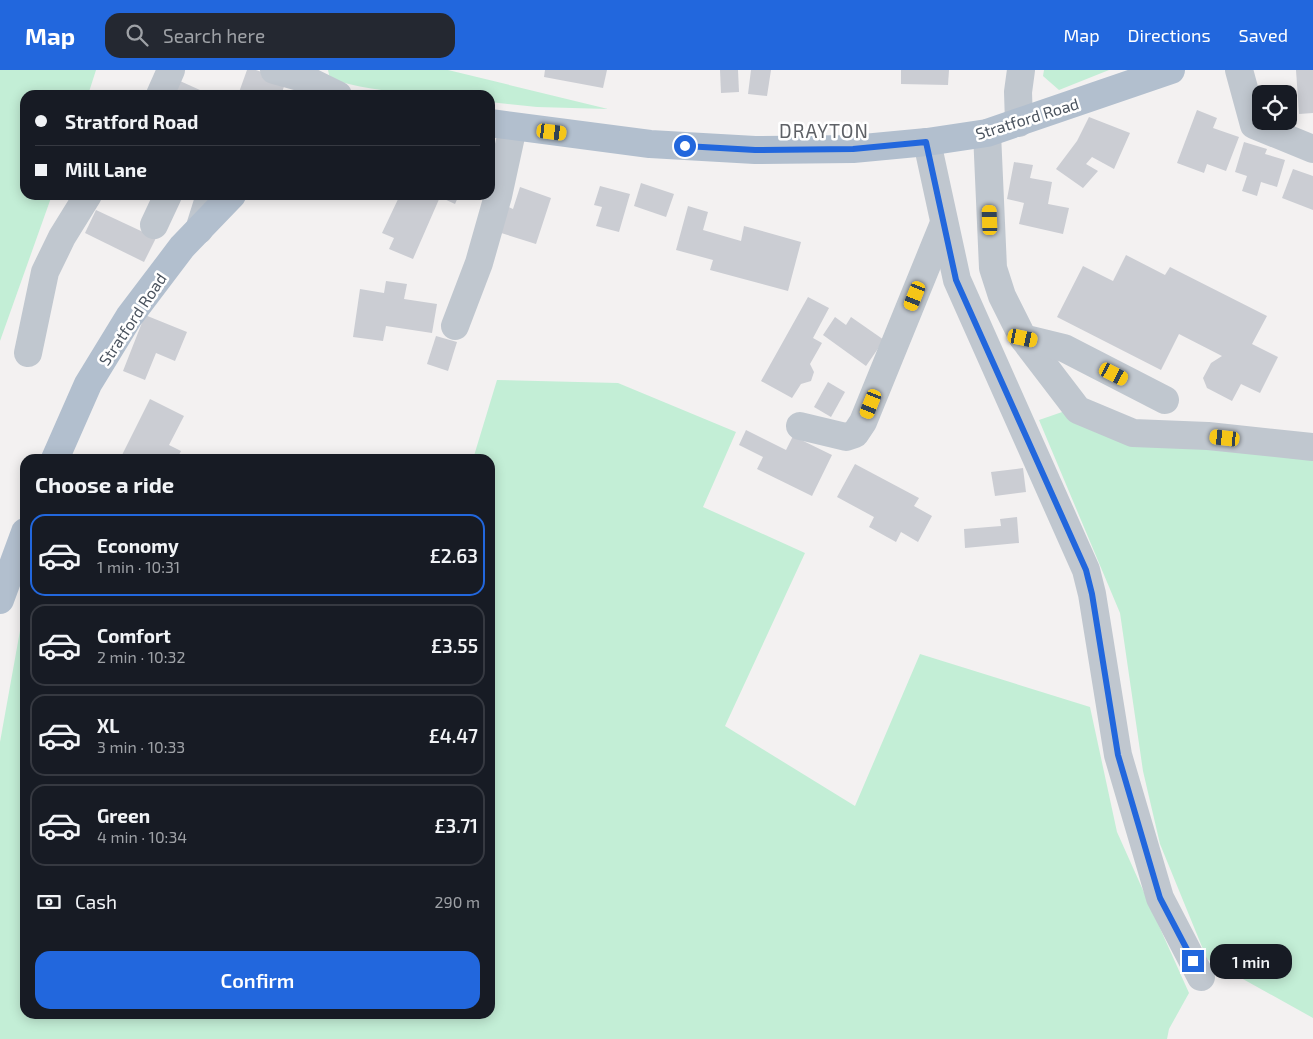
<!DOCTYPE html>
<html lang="en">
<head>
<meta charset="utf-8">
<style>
	:root { --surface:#171b24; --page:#242831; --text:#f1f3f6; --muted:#9ea1a6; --line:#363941; --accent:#2267dd }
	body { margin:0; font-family:"Exo 2",sans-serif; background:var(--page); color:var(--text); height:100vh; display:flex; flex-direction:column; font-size:19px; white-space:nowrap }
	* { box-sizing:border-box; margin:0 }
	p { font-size:16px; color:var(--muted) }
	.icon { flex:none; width:28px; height:28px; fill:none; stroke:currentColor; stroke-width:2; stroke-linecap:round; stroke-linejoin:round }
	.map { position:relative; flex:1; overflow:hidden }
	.sheet { position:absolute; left:20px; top:384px; width:475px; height:565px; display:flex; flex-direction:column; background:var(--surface); border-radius:15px; box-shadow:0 2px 12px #0003 }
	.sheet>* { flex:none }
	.hud { position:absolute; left:20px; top:20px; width:475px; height:110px; border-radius:15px; box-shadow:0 2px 12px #0003; display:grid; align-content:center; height:110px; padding:0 15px; background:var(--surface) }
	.controls { position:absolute; left:1252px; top:15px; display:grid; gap:10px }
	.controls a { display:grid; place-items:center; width:45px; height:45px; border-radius:10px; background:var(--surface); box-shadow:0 2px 12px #0003; font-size:25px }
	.end { position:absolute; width:22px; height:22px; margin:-11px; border:6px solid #2267dd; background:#fff; box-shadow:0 0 0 2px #fff }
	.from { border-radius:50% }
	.bubble { position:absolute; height:35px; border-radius:15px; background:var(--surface); box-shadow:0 2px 12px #0003; font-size:16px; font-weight:600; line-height:35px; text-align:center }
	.car { position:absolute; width:15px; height:30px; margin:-15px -8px; border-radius:6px; box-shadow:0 0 4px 1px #0007; background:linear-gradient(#f5c518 24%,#345 0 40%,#f5c518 0 76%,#345 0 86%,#f5c518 0) }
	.hud b { display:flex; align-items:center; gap:18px; height:48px; font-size:19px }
	.hud b+b { border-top:1px solid var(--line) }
	.hud i { width:12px; height:12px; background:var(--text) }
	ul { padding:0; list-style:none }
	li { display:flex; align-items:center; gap:15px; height:82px; margin:0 10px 8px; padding:0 5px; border:2px solid var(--line); border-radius:15px }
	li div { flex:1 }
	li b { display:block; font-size:19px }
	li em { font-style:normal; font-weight:600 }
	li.on { border-color:var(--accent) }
	li>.icon { width:45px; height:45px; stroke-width:1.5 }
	h2 { padding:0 15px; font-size:22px; line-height:60px }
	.pay { display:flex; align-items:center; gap:12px; height:55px; padding:0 15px; font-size:19px }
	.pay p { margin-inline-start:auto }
	.action { display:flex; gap:10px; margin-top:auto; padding:10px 15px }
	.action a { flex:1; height:58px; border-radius:15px; background:var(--accent); color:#fff; font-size:20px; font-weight:600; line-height:58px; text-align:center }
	header { display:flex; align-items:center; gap:30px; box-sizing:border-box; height:70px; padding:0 25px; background:var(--accent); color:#fff }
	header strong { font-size:24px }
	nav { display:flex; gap:28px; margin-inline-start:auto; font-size:18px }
	.search { width:350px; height:45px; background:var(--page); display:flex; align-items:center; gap:12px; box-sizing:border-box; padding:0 18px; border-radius:15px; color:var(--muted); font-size:19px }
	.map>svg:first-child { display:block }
	.green { fill:#c3eed6 }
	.building { fill:#cbcdd3 }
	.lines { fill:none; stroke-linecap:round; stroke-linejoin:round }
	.minor { stroke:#c0c7cf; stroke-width:28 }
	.major { stroke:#b2bfce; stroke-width:28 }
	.route { stroke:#2267dd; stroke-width:6 }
	.labels { text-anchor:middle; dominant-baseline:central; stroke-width:5; stroke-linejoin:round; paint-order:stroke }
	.street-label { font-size:16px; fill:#4a535e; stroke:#fff }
	.quarter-label { font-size:19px; letter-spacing:1px; fill:#5e6166; stroke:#fff }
</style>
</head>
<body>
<header>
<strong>Map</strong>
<div class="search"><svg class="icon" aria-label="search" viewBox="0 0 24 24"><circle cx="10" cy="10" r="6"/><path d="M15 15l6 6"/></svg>Search here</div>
<nav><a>Map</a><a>Directions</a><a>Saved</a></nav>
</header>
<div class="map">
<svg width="1313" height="969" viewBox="0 0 1313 969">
	<rect width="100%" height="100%" fill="#f3f1f1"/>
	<g class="green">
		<path d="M 0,0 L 96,0 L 88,25 L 25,25 L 25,125 L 52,125 L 0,271 Z"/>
		<path d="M 328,0 L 448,0 L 608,39 L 537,37 L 490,32 L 490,25 C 436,25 383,25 330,9 Z"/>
		<path d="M 1044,0 L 1109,0 L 1059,20 L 1043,6 Z"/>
		<path d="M 497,310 L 618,313 L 736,362 L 703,437 L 805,483 L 725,656 L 855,736 L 920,584 L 1090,637 L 1117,762 L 1189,923 L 1169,959 L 1167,969 L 0,969 L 0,672 L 25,533 L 25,944 L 490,944 L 490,389 L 473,389 Z"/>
		<path d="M 1068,340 L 1313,386 L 1313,948 L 1207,889 L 1160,774 L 1143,701 L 1120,543 L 1039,350 Z"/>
	</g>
	<g class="building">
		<path d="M 247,0 L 256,0 L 286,11 L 281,25 L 238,25 Z"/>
		<path d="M 545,0 L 607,0 L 603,18 L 544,7 Z"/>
		<path d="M 720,0 L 738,0 L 739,22 L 721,23 Z"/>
		<path d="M 751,0 L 771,0 L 767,26 L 748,24 Z"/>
		<path d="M 901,0 L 949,0 L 948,15 L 901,14 Z"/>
		<path d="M 1296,0 L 1313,0 L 1313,43 L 1299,44 Z"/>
		<path d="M 180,11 L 211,25 L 174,25 Z"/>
		<path d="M 1197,40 L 1217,48 L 1213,58 L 1239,67 L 1226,101 L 1207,94 L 1204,103 L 1177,93 Z"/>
		<path d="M 1089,47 L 1130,63 L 1114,99 L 1092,87 L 1086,94 L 1098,101 L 1083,118 L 1056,99 L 1077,71 Z"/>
		<path d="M 1244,72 L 1267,79 L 1265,84 L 1285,90 L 1277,117 L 1261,112 L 1257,126 L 1242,121 L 1247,106 L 1235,102 Z"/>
		<path d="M 1014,92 L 1033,95 L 1030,108 L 1052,112 L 1048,134 L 1069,138 L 1063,164 L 1019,154 L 1024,133 L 1007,129 Z"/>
		<path d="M 1293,99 L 1313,106 L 1313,140 L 1282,128 Z"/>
		<path d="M 641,113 L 674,124 L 666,147 L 634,136 Z"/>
		<path d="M 600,116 L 630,124 L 619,162 L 596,156 L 602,137 L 594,135 Z"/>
		<path d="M 520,117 L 551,128 L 536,174 L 498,162 L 506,136 L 513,139 Z"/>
		<path d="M 400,125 L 459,125 L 455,134 L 440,127 L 413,189 L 389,179 L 394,168 L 382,163 Z"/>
		<path d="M 688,136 L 708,142 L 703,160 L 741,171 L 744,156 L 801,172 L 788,221 L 710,200 L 713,190 L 676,180 Z"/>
		<path d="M 96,140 L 156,168 L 144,192 L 85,163 Z"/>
		<path d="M 1126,185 L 1165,205 L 1170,197 L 1267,246 L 1252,274 L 1278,287 L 1260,323 L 1241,314 L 1232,331 L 1207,318 L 1203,308 L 1211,293 L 1222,286 L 1179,264 L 1161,300 L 1057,247 L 1083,196 L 1113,211 Z"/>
		<path d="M 386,211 L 407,214 L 404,229 L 437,234 L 432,263 L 386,256 L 383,271 L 353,267 L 360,219 L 384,223 Z"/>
		<path d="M 808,227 L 829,238 L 813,268 L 822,273 L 810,294 L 814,302 L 811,311 L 801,314 L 792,328 L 761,311 Z"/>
		<path d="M 145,245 L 187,262 L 175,291 L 156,283 L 145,310 L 123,301 Z"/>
		<path d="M 835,247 L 846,255 L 851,247 L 884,270 L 866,296 L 823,265 Z"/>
		<path d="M 436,266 L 457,272 L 448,301 L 427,294 Z"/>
		<path d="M 828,312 L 845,322 L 831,347 L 814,337 Z"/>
		<path d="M 150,329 L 184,346 L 169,375 L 181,381 L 177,389 L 120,389 Z"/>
		<path d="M 746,360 L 786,380 L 793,366 L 832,385 L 812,426 L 757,399 L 763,387 L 739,375 Z"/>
		<path d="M 855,394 L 919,428 L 914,436 L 932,446 L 918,472 L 901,462 L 896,472 L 869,457 L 874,447 L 837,427 Z"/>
		<path d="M 1023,398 L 1026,422 L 995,426 L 991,402 Z"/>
		<path d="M 1017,447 L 1019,473 L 965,478 L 964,459 L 1001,456 L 1000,449 Z"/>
	</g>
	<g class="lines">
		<g class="minor">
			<path d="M 274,0 L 303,8 L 338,25"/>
			<path d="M 1239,0 L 1254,55 L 1313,79"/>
			<path d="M 160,25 L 171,0"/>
			<path d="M 1019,53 L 1018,22 L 1021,0"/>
			<path d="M 987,63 L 993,198 L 1002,226 L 1023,268 L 1078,340 L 1133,363 L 1208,366 L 1313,377"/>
			<path d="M 927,72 L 957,210 L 1086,500 L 1092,524 L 1118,685 L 1160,828 L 1201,907"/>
			<path d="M 154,155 L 168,125"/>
			<path d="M 199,160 L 210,125"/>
			<path d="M 455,256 L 479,193 L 498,126 L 513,57"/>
			<path d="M 1023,268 L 1064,278 L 1165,330"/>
			<path d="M 28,283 L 45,202 L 62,167 L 88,125"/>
			<path d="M 800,356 L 846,367 L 855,364 L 863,352 L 944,153"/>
		</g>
		<g class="major">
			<path d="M 490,53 L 650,74 L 755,80 L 853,79 L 927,72 L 987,63 L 1171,0"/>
			<path d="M 55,389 L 88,314 L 129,247 L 182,177 L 232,125"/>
			<path d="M 0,530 L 25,462"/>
		</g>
	</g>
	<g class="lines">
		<path class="route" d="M 685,76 L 755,80 L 853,79 L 926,72 L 956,210 L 1086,500 L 1092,524 L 1118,685 L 1160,828 L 1193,891"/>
	</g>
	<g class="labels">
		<g class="street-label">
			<text transform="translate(1027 48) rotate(-17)">Stratford Road</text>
			<text transform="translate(132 249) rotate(-56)">Stratford Road</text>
		</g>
		<g class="quarter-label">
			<text x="824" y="60">DRAYTON</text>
		</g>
	</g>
</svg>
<div class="controls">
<a><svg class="icon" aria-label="locate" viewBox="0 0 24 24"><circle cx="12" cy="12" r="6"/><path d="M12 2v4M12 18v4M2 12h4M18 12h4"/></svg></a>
</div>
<i class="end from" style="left:685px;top:76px"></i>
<i class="end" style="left:1193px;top:891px"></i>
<div class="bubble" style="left:1210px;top:874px;width:82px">1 min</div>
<i class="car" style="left:552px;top:62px;rotate:97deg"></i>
<i class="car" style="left:990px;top:150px;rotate:358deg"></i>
<i class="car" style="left:915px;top:226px;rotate:202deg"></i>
<i class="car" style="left:1023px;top:268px;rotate:102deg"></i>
<i class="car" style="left:1114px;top:304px;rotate:117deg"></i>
<i class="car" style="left:871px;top:334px;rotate:202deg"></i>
<i class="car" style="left:1225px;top:368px;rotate:276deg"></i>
<div class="hud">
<b><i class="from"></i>Stratford Road</b>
<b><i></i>Mill Lane</b>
</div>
<section class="sheet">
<h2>Choose a ride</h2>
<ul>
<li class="on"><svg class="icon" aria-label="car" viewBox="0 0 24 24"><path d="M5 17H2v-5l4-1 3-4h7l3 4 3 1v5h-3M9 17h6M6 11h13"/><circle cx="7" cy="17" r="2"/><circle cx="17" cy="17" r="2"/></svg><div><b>Economy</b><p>1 min · 10:31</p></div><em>£2.63</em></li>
<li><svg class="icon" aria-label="car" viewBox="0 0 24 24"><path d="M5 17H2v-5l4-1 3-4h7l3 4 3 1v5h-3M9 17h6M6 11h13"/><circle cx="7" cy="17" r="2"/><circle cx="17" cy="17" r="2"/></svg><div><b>Comfort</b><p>2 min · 10:32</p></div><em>£3.55</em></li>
<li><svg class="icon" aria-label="car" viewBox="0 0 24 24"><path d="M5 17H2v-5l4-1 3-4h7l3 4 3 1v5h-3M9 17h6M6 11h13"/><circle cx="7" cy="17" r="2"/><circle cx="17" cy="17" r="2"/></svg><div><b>XL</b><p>3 min · 10:33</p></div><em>£4.47</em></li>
<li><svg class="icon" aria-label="car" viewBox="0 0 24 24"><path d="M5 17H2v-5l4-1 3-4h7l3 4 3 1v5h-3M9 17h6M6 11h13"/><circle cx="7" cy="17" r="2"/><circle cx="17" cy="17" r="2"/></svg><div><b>Green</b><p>4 min · 10:34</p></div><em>£3.71</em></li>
</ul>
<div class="pay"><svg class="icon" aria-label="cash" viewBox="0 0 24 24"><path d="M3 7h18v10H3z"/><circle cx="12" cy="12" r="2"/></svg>Cash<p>290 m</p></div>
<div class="action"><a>Confirm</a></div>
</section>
</div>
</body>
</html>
